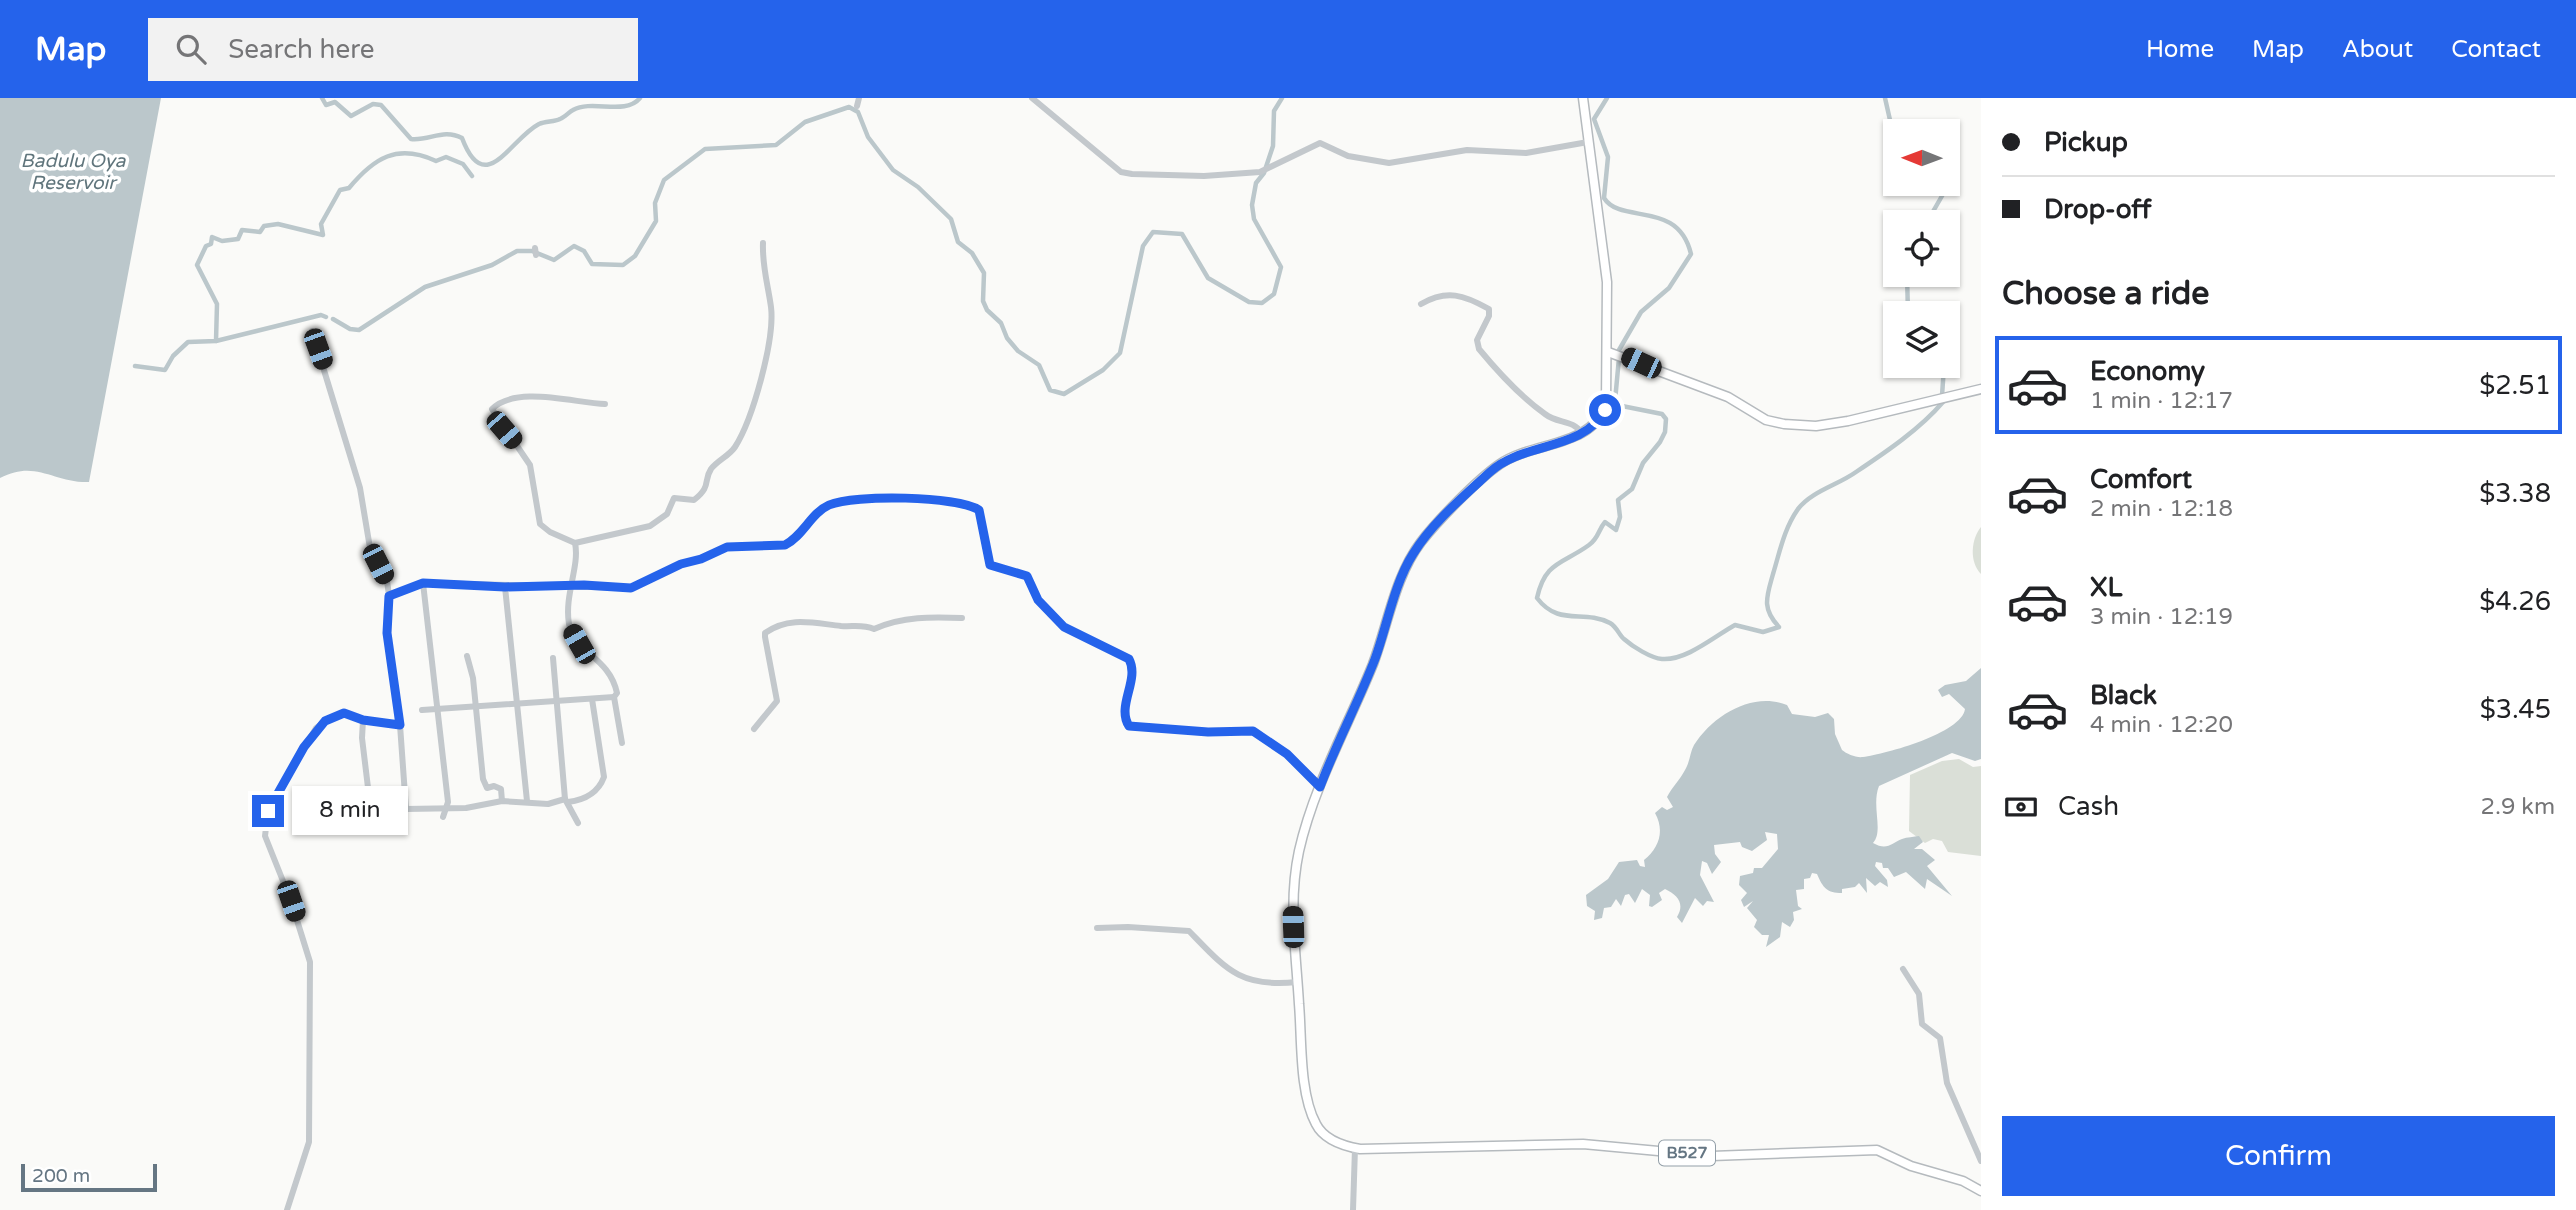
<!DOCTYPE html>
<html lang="en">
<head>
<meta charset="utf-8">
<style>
	:root { --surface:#fff; --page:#f2f2f2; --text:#202124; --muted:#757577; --line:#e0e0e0; --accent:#2563eb }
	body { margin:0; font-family:"Varela Round",sans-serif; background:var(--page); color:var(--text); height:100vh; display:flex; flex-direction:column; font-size:26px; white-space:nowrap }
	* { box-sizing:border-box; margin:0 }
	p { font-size:23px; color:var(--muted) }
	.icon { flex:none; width:38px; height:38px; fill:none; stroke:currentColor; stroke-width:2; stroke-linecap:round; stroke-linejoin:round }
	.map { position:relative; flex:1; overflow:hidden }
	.details { display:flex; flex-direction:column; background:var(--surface); width:595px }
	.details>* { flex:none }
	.banner { display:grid; align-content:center; height:154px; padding:0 21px; background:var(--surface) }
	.needle { width:46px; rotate:271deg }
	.buttons { position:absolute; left:1883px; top:21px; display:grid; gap:14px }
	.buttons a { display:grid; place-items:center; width:77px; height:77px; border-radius:0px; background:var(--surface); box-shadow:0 2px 5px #0004; font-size:35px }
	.scale { position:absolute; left:21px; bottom:18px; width:136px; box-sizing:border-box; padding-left:7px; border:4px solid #657683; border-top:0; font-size:19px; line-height:24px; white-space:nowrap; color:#657683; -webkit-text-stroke:5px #fff; paint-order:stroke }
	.end { position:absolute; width:32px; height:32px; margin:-16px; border:9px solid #2563eb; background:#fff; box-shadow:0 0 0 4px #fff }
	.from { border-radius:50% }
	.bubble { position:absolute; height:49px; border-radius:0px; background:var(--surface); box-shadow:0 2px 5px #0004; font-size:23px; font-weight:600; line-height:49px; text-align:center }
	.car { position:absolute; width:21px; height:42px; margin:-21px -10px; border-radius:9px; box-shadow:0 0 5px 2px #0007; background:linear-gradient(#222 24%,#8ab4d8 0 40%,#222 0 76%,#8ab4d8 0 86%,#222 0) }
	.banner b { display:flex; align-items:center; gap:24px; height:66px; font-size:26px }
	.banner b+b { border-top:2px solid var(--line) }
	.banner i { width:18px; height:18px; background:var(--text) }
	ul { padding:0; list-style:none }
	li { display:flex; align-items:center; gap:21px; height:98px; margin:0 14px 10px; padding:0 7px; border:4px solid transparent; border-radius:0px }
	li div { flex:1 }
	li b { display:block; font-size:26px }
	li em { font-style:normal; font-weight:600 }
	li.selected { border-color:var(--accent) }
	li>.icon { width:63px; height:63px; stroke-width:1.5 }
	h2 { padding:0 21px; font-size:32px; line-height:84px }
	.pay { display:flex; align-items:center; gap:18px; height:77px; padding:0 21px; font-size:26px }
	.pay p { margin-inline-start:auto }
	.button { display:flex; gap:14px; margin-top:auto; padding:14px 21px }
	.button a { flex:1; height:80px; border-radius:0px; background:var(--accent); color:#fff; font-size:28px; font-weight:600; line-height:80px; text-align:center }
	header { display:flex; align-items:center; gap:42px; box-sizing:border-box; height:98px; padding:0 35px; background:var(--accent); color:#fff }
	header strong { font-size:33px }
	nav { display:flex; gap:38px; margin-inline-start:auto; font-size:24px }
	.search { width:490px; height:63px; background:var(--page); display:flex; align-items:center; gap:18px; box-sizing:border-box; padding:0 24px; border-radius:0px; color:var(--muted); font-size:26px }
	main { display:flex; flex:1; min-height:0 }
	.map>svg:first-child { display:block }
	.green { fill:#dadfd7 }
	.water { fill:#bbc7cb }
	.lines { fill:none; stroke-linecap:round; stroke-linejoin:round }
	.canal { stroke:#bbc7cb; stroke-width:4.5 }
	.major-casing { stroke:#b5babe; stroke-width:11 }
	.minor { stroke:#c3c8cc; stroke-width:6 }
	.major { stroke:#fff; stroke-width:8 }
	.route { stroke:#2563eb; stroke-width:9 }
	.labels { text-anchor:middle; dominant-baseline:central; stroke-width:7; stroke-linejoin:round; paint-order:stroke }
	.shield { fill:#fff; stroke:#939fa8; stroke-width:2 }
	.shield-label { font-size:16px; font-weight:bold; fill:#657683 }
	.water-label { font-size:19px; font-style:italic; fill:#60757c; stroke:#fff }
</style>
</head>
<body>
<header>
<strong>Map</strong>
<div class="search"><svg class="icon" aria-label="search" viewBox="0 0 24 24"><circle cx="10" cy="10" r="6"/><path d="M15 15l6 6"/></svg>Search here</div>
<nav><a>Home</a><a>Map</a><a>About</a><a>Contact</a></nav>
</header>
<main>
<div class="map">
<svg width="1981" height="1112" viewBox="0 0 1981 1112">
	<rect width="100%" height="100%" fill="#fafaf8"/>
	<g class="green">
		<path d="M 1981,429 L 1981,476 C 1969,464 1971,441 1981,429 Z"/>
		<path d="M 1959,661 L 1973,669 L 1981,668 L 1981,758 L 1948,754 L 1942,743 L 1933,741 L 1925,745 L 1909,733 L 1910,677 L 1942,663 Z"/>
	</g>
	<g class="water">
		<path d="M 0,0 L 161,0 L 89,384 C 53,385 36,361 0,380 Z"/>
		<path d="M 1981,570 L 1981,661 L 1975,663 L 1952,655 L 1879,688 C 1871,708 1884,733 1873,745 C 1887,753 1892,745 1902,741 C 1907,739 1914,739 1919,738 L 1923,744 L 1914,751 L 1922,751 L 1935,762 L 1927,768 L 1952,798 L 1927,781 L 1925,791 L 1906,774 L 1894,779 L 1888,770 L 1883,770 L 1882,765 L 1876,764 L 1875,768 L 1887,782 L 1888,789 L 1880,784 L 1875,788 L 1866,780 L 1867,795 L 1859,785 L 1855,789 L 1842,791 L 1842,795 C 1827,795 1823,790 1817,776 L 1812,775 L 1810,780 L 1804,781 L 1804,791 L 1796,792 L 1798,808 L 1802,811 L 1793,814 L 1794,822 L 1790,829 L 1782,824 L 1780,839 L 1766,849 L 1769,837 L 1762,837 L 1754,829 L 1757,822 L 1747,810 L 1753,803 L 1744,809 L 1741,802 L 1747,795 L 1739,787 L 1740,778 L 1753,775 L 1754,770 L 1762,770 L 1778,751 L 1777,736 L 1765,734 L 1767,742 L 1752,753 L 1742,749 L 1740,744 L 1714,747 L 1715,756 L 1721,764 L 1712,776 L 1707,765 L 1702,763 L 1700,777 L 1714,804 L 1707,803 L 1703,808 L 1695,800 L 1682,825 L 1677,819 C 1685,806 1678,797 1665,791 L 1659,795 L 1662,802 L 1652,809 L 1649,808 L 1650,797 L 1642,791 L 1635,805 L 1629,796 L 1625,797 L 1621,808 L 1616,801 L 1611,809 L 1604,810 L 1602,820 L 1594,822 L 1595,813 L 1587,808 L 1586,797 L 1608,781 L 1619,764 L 1637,762 L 1640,768 L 1645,769 L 1644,762 C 1659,750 1665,733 1655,715 L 1662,709 L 1667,712 L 1673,709 L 1667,699 C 1672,689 1680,682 1685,672 C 1690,664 1690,654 1694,647 C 1713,617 1753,593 1787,607 L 1792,616 L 1815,619 L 1828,615 L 1834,621 L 1835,636 L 1842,652 C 1847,656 1856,660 1863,659 C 1886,656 1962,635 1965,611 L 1949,596 L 1942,599 L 1938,592 L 1945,587 L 1966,583 Z"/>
	</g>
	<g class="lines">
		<g class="canal">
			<path d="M 322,0 L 326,7 L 335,4 L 351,18 L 373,6 L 381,7 L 411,41 C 430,43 443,30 462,40 C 485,101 510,41 539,26 C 546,23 554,24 560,21 C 565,19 569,14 573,12 C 593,1 625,18 640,0"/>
			<path d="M 1607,0 L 1594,21 L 1608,59 L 1604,100 C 1621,127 1678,101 1691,156 L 1669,190 L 1641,214 L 1619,252"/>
			<path d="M 1885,0 L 1890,22 L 1899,33"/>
			<path d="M 1927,124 L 1950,84 L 1948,67"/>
			<path d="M 1907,177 L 1908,215"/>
			<path d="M 333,221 L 350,231 L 359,232 L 425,189 L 492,167 L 517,153 L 532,153 L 554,162 L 574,148 L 584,153 L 592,166 L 623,167 L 635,158 L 656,123 L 655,105 L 664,82 L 705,51 L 776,47 L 805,24 L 849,9 L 858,14 L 868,39 L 893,72 L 918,89 L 951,121 L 958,144 L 972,155 L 984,175 L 983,203 L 987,212 L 1001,225 L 1007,240 L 1018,253 L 1039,267 L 1050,292 L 1064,296 L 1103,272 L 1120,255 L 1143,148 L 1153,134 L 1182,136 L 1208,180 L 1249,204 L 1262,205 L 1274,196 L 1281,169 L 1254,121 L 1252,107 L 1256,85 L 1264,75 L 1273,48 L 1274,13 L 1282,0"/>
			<path d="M 216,243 L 217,206 L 197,167 L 206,148 L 211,146 L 212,139 L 222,143 L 238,141 L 242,132 L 260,134 L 264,128 L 278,126 L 323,137 L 321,126 L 340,92 L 349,90 C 374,60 397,45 436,63 L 446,59 L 463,66 L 472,78"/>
			<path d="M 1619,260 L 1615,303 L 1622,308 L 1662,316 L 1666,321 L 1665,334 L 1660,344 L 1643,365 L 1632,391 L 1618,402 L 1620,419 L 1616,432 L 1605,424 C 1598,432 1599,440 1589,447 C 1563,466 1545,463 1537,500 C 1559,529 1583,511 1610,525 C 1617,529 1619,537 1624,541 C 1633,549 1651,560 1662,561 C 1686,563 1715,538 1735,527 L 1763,534 L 1779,529 C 1761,510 1767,498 1773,476 C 1780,453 1784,431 1798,411 C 1812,393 1838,387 1856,374 C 1886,354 1920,331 1943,304"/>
			<path d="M 135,268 L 165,272 L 173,258 L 188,244 L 216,243 L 321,217 L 326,219"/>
			<path d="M 1942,298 L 1944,268"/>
		</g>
		<g class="major-casing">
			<g id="major">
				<path d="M 1583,0 L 1607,184 L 1606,306 C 1592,350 1533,343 1500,366 C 1478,381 1438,422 1421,444 C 1395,478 1388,526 1373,566 C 1348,628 1314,687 1299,753 C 1288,804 1296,854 1299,906 C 1302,940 1299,995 1316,1026 C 1324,1042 1343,1048 1360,1051 L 1583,1046 L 1712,1058 L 1877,1052 L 1911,1068 L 1963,1083 L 1981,1093"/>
				<path d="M 1608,254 L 1728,299 L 1766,322 L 1784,326 L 1816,328 L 1848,323 L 1981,291"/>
			</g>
		</g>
		<g class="minor">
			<path d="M 1032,0 L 1121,74 L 1132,76 L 1204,78 L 1260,74 L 1320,45 L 1348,58 L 1389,65 L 1467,52 L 1526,55 L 1588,44"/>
			<path d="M 857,8 L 859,0"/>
			<path d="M 535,150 L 536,157"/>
			<path d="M 1421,206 C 1447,191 1464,197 1489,211 L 1489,218 L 1477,242 L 1479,251 C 1498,274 1521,299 1545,316 C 1558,326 1572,321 1582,335"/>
			<path d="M 312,233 L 360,390 L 370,450 L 387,483 L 389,497"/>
			<path d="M 605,306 C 575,305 516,287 492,311 L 530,367 L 540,426 L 550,434 L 575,445 C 580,468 564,497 569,526 C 574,555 609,558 617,595 L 614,599 L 622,645"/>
			<path d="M 575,445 L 650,428 L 667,416 L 674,400 L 694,402 C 712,388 703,383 711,371 C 718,362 729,358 735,349 C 753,321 775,241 771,209 C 768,187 762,168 763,145"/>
			<path d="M 423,485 L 448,704 L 443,719"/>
			<path d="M 505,489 L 527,703"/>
			<path d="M 467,558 L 473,580 L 483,681 L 487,690 L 494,688 L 501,691 L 502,703"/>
			<path d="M 553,560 L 565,701 L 578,725"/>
			<path d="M 422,612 L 614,599"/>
			<path d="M 363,622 L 362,640 L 373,731"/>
			<path d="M 754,631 L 777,603 L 765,539 L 765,535 C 789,518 813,525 841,528 C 853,529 862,526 874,531 C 903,518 932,519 962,520"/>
			<path d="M 565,701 L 548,706 L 502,703 L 466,710 L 406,711 L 400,627 L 387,535 L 389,497 L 423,485 L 631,490 L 681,466 L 701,461 L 727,449 L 785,447 C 803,438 811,415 829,407 C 855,396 957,398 979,412 L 990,467 L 1027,478 L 1038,502 L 1064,529 L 1129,561 C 1139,582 1116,608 1129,628 L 1208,634 L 1253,633 L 1287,656 L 1320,689"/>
			<path d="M 568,704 C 585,702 598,695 604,679 L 592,601"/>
			<path d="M 1097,830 L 1128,829 L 1189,833 C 1226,871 1240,890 1297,884"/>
			<path d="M 1903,871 L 1919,896 L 1922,926 L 1940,940 L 1947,985 L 1981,1063"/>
			<path d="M 287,1112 L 309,1044 L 310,864 L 291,803 L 265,738 L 268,713 L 316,630 L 325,623 L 344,615 L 363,622 L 400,627"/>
			<path d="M 1353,1112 L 1355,1050"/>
		</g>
		<use href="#major" class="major"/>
	</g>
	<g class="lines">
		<path class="route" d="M 268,713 L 304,649 L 325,623 L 344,615 L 363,622 L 400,627 L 387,535 L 389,498 L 423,485 L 505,489 L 584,487 L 631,490 L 681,466 L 701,461 L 727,449 L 785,447 C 803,438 811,415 829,407 C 855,396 957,398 979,412 L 990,467 L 1027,478 L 1038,502 L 1064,529 L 1129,561 C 1140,582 1116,608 1129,628 L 1208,634 L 1253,633 L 1287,656 L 1320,689 C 1336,646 1358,605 1375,561 C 1387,528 1394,486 1413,456 C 1432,425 1464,398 1490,374 C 1522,344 1584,353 1605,312"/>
	</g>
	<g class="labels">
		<rect class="shield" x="1659" y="1042.5" width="56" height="25" rx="5"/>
		<g class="shield-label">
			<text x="1687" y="1055">B527</text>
		</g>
		<g class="water-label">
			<text x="73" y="63">Badulu Oya<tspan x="73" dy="22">Reservoir</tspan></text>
		</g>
	</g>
</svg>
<div class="buttons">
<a><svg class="needle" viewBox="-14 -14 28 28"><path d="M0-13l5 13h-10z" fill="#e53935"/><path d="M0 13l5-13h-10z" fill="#757577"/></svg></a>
<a><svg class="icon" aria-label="locate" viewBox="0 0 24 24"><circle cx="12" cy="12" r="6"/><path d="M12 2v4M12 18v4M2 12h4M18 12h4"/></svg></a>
<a><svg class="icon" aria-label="layers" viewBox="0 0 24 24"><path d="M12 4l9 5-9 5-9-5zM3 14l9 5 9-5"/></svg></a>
</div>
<div class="scale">200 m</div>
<i class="end from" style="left:1605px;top:312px"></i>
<i class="end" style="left:268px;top:713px"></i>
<div class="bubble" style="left:292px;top:688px;width:116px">8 min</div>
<i class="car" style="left:318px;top:251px;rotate:160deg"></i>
<i class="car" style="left:1641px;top:265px;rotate:295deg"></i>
<i class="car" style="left:504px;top:332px;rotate:139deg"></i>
<i class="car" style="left:378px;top:466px;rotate:153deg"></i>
<i class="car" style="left:579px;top:546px;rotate:330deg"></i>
<i class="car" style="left:291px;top:803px;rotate:161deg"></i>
<i class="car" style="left:1293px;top:829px;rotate:358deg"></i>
</div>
<section class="details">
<div class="banner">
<b><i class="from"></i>Pickup</b>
<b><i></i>Drop-off</b>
</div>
<h2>Choose a ride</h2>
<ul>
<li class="selected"><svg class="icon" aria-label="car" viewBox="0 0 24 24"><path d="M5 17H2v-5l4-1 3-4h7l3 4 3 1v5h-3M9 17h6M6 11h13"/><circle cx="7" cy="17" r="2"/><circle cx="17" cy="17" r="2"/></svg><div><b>Economy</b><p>1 min · 12:17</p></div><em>$2.51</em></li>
<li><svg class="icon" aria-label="car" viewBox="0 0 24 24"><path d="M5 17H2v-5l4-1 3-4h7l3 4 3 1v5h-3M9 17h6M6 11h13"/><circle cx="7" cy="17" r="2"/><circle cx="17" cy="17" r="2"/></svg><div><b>Comfort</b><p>2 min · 12:18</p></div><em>$3.38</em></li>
<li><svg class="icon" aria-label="car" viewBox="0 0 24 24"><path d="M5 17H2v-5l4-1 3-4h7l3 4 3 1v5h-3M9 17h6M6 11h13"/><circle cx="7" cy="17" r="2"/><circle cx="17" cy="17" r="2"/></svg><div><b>XL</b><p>3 min · 12:19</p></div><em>$4.26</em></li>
<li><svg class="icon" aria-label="car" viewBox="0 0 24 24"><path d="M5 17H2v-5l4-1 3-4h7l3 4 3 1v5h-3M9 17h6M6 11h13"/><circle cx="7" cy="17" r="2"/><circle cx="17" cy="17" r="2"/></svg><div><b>Black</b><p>4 min · 12:20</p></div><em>$3.45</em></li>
</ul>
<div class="pay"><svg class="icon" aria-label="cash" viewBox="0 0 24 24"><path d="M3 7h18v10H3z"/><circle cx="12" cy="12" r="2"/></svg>Cash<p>2.9 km</p></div>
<div class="button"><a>Confirm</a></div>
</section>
</main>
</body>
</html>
